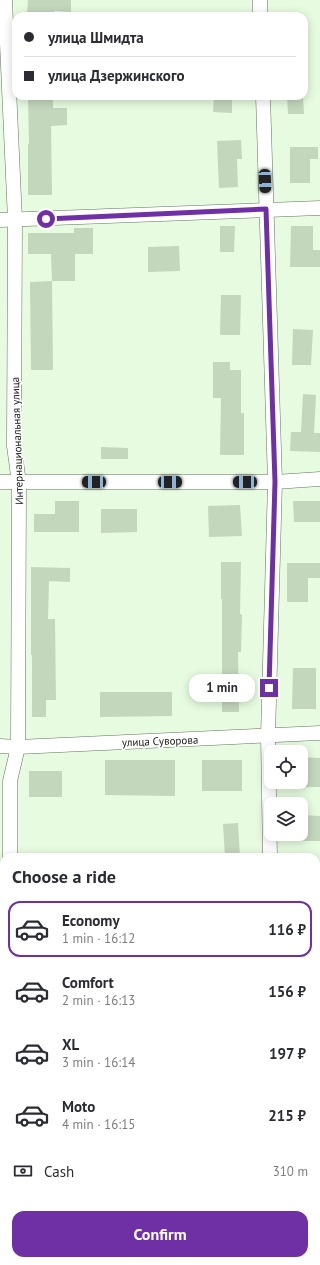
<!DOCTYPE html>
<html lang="en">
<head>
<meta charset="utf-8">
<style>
	:root { --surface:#fff; --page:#f2f2f3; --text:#2b2b33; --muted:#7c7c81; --line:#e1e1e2; --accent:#7030a5 }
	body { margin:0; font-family:"PT Sans",sans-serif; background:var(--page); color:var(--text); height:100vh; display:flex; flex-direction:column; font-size:15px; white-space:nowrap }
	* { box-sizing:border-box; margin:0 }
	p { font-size:13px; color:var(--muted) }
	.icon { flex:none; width:22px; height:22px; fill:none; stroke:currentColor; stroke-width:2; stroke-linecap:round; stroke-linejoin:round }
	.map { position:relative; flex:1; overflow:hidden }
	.side { position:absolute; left:0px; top:853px; width:320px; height:412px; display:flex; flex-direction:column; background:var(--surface); border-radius:12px 12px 0 0; box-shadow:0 2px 10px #0003 }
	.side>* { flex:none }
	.banner { position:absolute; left:12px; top:12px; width:296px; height:88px; border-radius:12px; box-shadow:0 2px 10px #0003; display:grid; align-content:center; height:88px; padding:0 12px; background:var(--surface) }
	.buttons { position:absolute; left:264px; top:745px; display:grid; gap:8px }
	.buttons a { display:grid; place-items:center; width:44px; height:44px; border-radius:8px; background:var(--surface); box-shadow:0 2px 10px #0003; font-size:20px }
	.end { position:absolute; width:18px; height:18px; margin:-9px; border:5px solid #7030a5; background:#fff; box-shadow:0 0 0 2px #fff }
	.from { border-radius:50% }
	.bubble { position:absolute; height:28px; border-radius:12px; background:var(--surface); box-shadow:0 2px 10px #0003; font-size:13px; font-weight:600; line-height:28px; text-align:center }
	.car { position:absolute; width:12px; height:24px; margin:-12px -6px; border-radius:5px; box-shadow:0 0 3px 1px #0007; background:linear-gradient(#222 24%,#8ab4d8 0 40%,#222 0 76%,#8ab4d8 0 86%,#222 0) }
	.banner b { display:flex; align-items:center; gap:14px; height:38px; font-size:15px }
	.banner b+b { border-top:1px solid var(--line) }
	.banner i { width:10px; height:10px; background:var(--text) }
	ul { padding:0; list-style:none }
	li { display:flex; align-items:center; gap:12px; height:56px; margin:0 8px 6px; padding:0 4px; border:2px solid transparent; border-radius:12px }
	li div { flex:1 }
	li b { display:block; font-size:15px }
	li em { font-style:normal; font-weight:600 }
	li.on { border-color:var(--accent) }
	li>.icon { width:36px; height:36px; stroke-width:1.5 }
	h2 { padding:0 12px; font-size:18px; line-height:48px }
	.pay { display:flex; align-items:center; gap:10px; height:44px; padding:0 12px; font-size:15px }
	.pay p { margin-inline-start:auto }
	.button { display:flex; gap:8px; margin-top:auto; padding:8px 12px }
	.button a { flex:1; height:46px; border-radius:12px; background:var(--accent); color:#fff; font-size:16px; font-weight:600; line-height:46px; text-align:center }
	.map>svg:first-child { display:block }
	.building { fill:#c3d7bd }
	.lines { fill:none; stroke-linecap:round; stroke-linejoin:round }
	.minor-casing { stroke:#62745c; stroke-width:15 }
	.minor { stroke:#fff; stroke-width:14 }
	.route { stroke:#7030a5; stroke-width:5 }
	.labels { text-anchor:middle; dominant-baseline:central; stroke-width:3.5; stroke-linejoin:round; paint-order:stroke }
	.street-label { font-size:11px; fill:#131a11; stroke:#fff }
</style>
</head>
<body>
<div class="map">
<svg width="320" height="1265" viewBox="0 0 320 1265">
	<rect width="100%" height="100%" fill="#e6fbe0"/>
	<g class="building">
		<path d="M 28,0 L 71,0 L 71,12 L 54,11 L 54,16 L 27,16 Z"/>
		<path d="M 28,96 L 53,96 L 53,108 L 67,108 L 67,125 L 51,126 L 52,195 L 28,195 L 28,144 L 29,144 Z"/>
		<path d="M 214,96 L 232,96 L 232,113 L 213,112 Z"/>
		<path d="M 287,96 L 303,96 L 304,114 L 288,114 Z"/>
		<path d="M 241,140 L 242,159 L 237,159 L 238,187 L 219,188 L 217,141 Z"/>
		<path d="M 290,147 L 318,147 L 318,159 L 310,159 L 310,183 L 290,183 Z"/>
		<path d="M 220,226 L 235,226 L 234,252 L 220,252 Z"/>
		<path d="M 291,226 L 313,226 L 313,250 L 320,250 L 320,267 L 290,267 Z"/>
		<path d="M 74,228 L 93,228 L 93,254 L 75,254 L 75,281 L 52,281 L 51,254 L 28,254 L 28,233 L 74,233 Z"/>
		<path d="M 179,246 L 180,271 L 148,272 L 148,247 Z"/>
		<path d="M 52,281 L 53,370 L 31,370 L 30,282 Z"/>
		<path d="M 221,295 L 241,295 L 240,335 L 220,335 Z"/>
		<path d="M 293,329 L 313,330 L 311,365 L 292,365 Z"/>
		<path d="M 213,362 L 230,362 L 230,370 L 241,370 L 241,413 L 244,413 L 244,455 L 220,455 L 221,398 L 213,398 Z"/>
		<path d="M 303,394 L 316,395 L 314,433 L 320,433 L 320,452 L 290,451 L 291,432 L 301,432 Z"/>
		<path d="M 101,447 L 128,448 L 128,459 L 101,459 Z"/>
		<path d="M 55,501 L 79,501 L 79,532 L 34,532 L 34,514 L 55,514 Z"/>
		<path d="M 293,501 L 320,501 L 320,522 L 294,522 Z"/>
		<path d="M 240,505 L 242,536 L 209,537 L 208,506 Z"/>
		<path d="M 101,509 L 137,509 L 137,532 L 101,533 Z"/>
		<path d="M 221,562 L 241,562 L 240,614 L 242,615 L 241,652 L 238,652 L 239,712 L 222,712 L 222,599 L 221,599 Z"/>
		<path d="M 287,563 L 320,563 L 320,578 L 308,578 L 308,602 L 287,602 Z"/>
		<path d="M 31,567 L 70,568 L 70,582 L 49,581 L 48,619 L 55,619 L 56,700 L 46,700 L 46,717 L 32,717 L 32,655 L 31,655 Z"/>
		<path d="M 293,668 L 316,668 L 316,709 L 292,709 Z"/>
		<path d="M 100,692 L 172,692 L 172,716 L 100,717 Z"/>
		<path d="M 301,757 L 320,758 L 320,787 L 301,787 Z"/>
		<path d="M 105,760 L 175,760 L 175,796 L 105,795 Z"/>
		<rect x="202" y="760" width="40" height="31"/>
		<rect x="29" y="771" width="33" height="26"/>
		<path d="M 301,815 L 320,816 L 320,841 L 301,841 Z"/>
		<path d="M 238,823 L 240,857 L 225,857 L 223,824 Z"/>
	</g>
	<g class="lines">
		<g class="minor-casing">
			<g id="minor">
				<path d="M 5,0 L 15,220 L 14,446 L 19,483 L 18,747 L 10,781 L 10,857"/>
				<path d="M 260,0 L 260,16"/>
				<path d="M 263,96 L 275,482 L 268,736 L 270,857"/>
				<path d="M 0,220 L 320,208"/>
				<path d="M 0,482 L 275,482 L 320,479"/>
				<path d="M 0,746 L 18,747 L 320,733"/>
				<path d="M 316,1028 L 320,1027"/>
				<path d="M 0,1052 L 4,1051"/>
				<path d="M 0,1093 L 4,1077"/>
				<path d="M 0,1122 L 4,1168"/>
				<path d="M 12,1261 L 13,1265"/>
				<path d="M 274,1261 L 274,1265"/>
			</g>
		</g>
		<use href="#minor" class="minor"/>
	</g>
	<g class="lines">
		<path class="route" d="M 46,219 L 266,209 L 275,482 L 269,688"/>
	</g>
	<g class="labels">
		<g class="street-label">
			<text transform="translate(17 441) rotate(-92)">Интернациональная улица</text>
			<text transform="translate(160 741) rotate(-2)">улица Суворова</text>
		</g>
	</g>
</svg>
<div class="buttons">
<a><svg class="icon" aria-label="locate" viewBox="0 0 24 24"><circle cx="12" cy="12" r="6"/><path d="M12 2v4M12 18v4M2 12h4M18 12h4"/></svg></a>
<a><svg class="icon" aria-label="layers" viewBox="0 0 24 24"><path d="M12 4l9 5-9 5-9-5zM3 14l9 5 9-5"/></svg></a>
</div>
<i class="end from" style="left:46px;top:219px"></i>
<i class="end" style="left:269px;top:688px"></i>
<div class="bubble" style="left:189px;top:674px;width:66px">1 min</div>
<i class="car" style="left:265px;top:181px;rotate:178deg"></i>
<i class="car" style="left:94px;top:482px;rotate:270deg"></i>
<i class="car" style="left:170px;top:482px;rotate:90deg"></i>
<i class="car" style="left:245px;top:482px;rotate:270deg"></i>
<div class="banner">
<b><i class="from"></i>улица Шмидта</b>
<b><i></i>улица Дзержинского</b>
</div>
<section class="side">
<h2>Choose a ride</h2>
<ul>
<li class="on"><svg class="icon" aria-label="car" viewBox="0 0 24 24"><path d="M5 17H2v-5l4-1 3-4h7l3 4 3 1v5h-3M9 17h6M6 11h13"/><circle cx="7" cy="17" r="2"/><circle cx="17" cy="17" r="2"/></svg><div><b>Economy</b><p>1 min · 16:12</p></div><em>116 ₽</em></li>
<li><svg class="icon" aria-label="car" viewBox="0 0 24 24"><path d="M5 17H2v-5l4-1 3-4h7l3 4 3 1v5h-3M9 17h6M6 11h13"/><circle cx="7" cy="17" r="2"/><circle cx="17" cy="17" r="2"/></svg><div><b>Comfort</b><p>2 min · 16:13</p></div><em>156 ₽</em></li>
<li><svg class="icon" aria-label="car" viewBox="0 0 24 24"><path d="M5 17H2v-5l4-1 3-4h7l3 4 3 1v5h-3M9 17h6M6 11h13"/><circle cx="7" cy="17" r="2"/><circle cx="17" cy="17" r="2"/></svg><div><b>XL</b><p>3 min · 16:14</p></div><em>197 ₽</em></li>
<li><svg class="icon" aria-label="car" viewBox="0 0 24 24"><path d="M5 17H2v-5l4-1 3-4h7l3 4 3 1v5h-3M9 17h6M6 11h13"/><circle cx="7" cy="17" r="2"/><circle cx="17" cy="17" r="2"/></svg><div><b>Moto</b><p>4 min · 16:15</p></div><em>215 ₽</em></li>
</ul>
<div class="pay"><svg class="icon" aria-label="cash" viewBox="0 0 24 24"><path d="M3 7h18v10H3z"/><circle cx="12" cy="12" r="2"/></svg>Cash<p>310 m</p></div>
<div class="button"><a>Confirm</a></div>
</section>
</div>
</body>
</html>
